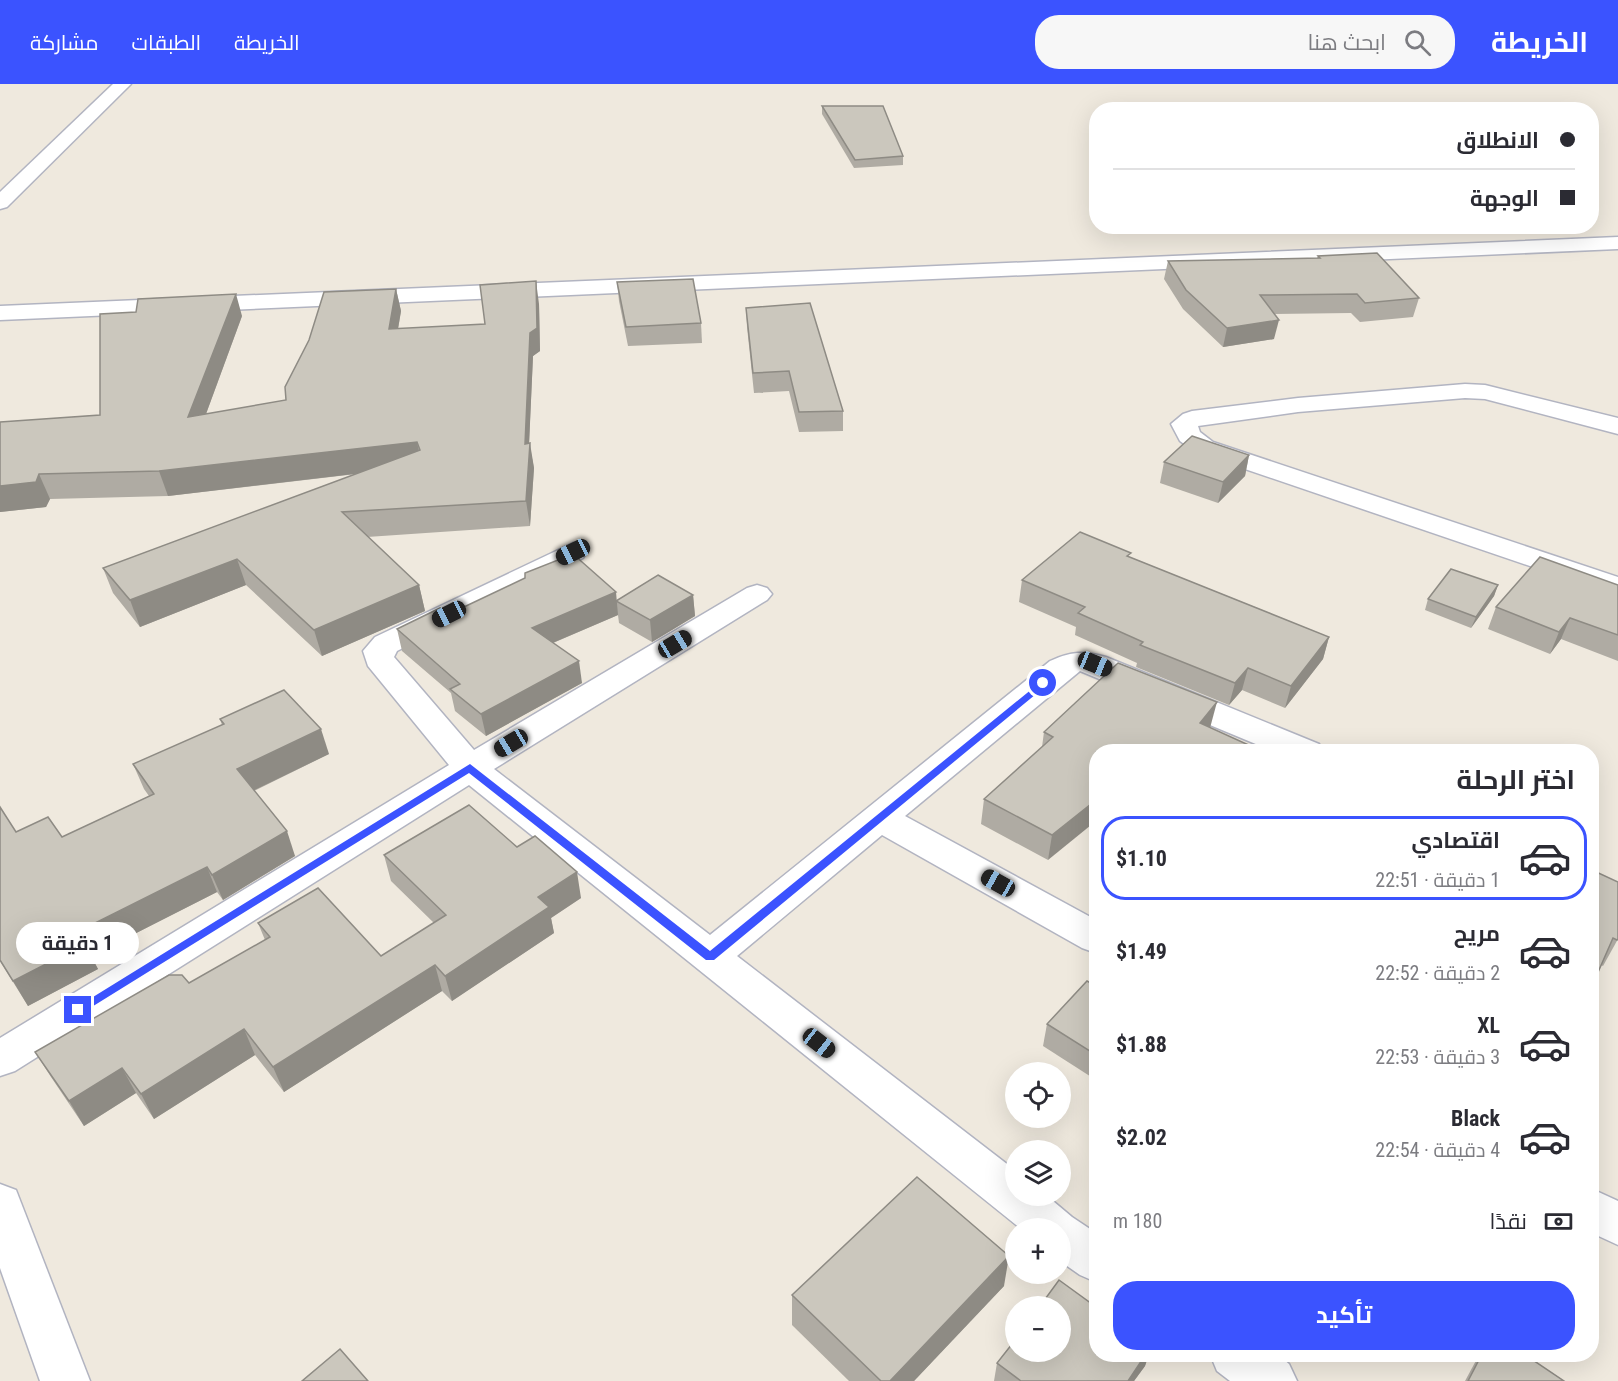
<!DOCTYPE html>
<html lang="ar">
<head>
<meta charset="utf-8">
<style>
	:root { --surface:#fff; --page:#f7f7f7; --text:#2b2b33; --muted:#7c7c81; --line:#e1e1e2; --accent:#3b53ff }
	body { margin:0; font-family:"Roboto Condensed",Cairo,sans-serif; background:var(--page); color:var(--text); direction:rtl; height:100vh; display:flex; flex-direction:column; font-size:22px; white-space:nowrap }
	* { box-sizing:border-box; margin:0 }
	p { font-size:20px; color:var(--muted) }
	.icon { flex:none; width:33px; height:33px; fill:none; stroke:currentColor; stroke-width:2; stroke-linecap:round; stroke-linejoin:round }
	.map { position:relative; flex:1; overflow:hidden; direction:ltr }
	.side { position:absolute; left:1089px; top:660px; width:510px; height:618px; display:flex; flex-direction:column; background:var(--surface); border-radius:24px; box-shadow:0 6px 24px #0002; direction:rtl }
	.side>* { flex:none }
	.guide { position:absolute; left:1089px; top:18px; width:510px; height:132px; border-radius:24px; box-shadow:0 6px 24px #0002; direction:rtl; display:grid; align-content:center; height:132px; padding:0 24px; background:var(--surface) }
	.controls { position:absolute; left:1005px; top:978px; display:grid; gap:12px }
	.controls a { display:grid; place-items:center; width:66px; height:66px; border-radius:50%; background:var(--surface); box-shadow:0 6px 24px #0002; font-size:30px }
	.end { position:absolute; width:27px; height:27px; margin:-14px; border:8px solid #3b53ff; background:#fff; box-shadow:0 0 0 3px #fff }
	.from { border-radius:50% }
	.bubble { position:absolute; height:42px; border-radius:21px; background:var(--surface); box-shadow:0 6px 24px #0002; font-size:20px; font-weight:700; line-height:42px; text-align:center; direction:rtl }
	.car { position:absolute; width:18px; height:36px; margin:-18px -9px; border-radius:8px; box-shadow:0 0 4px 2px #0007; background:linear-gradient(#222 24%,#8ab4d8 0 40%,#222 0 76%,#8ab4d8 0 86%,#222 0) }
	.guide b { display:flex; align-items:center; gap:21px; height:57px; font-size:22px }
	.guide b+b { border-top:2px solid var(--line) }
	.guide i { width:15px; height:15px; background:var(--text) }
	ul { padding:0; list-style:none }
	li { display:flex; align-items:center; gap:18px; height:84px; margin:0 12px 9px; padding:0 12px; border:3px solid transparent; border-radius:24px }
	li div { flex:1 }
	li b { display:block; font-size:22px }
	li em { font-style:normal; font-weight:700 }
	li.active { border-color:var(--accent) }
	li>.icon { width:54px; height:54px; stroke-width:1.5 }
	h2 { padding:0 24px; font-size:27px; line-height:72px }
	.pay { display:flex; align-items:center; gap:15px; height:66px; padding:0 24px; font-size:22px }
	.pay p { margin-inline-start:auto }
	.cta { display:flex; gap:12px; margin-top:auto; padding:12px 24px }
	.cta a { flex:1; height:69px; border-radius:24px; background:var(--accent); color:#fff; font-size:24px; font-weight:700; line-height:69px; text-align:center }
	header { display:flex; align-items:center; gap:36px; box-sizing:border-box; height:84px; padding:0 30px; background:var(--accent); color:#fff }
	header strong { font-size:28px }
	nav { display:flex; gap:33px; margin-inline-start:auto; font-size:21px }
	.search { width:420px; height:54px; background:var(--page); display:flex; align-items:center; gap:15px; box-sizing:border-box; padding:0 21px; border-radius:24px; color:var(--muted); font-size:22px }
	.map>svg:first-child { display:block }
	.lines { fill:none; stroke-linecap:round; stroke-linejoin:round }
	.minor-casing { stroke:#b2b4c1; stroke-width:3 }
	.minor { fill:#fff; fill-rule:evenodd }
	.wall { fill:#afaba3 }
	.shaded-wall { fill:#8e8b84 }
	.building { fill:#cbc7bd; stroke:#8e8b84; stroke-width:1.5 }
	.route { fill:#3b53ff }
</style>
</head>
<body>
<header>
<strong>الخريطة</strong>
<div class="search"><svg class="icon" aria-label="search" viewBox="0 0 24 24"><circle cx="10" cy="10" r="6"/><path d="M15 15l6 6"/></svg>ابحث هنا</div>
<nav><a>الخريطة</a><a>الطبقات</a><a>مشاركة</a></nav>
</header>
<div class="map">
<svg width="1618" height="1297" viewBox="0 0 1618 1297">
	<rect width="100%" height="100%" fill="#efe9de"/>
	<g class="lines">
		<g class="minor-casing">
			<g id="minor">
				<path d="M 113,0 L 131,0 L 7,123 L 0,125 L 0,108 Z"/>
				<path d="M 1618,153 L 1618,165 L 0,236 L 0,222 Z"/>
				<path d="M 1465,300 L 1485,301 L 1618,334 L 1618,350 L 1485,315 L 1465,314 L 1298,328 L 1198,342 L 1200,348 L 1213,358 L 1618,493 L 1618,512 L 1195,368 L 1180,357 L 1171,340 L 1183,330 L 1192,327 L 1298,314 Z"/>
				<path d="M 573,459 L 583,462 L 587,468 L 583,474 L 397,567 L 394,573 L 474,666 L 747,504 L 757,501 L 767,504 L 772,510 L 767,516 L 494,685 L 710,851 L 1050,577 C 1071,567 1084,567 1106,573 L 1319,660 L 1323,668 L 1275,668 L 1080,587 L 905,732 L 1096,836 L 1096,869 L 1082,864 L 882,751 L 737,872 L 1016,1087 L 1016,1112 L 1047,1112 L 1072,1133 L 1096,1149 L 1096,1198 L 1080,1191 L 1060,1177 L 1060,1144 L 1020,1144 L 469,701 L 15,987 L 0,992 L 0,954 L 449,681 L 368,582 L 363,567 L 375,553 Z"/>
				<path d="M 0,1100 L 16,1106 L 90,1297 L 40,1297 L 0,1184 Z"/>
				<path d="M 1592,1105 L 1618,1117 L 1618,1161 L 1592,1149 Z"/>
				<path d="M 1210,1270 L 1277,1270 L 1289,1280 L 1297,1297 L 1230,1297 L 1217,1287 Z"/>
			</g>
		</g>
		<use href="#minor" class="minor"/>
	</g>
	<g class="wall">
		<path d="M 822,22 L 903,72 L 903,81 L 854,84 L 822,30 Z"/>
		<path d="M 1318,172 L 1419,214 L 1413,233 L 1360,238 L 1351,229 L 1274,230 L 1274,255 L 1223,263 L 1183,225 L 1164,195 L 1168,177 L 1317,174 Z"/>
		<path d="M 617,198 L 701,239 L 702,259 L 628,262 L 619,217 Z"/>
		<path d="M 396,205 L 401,227 L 398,245 L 485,240 L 539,220 L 540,267 L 533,272 L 529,359 L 534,384 L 530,442 L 367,453 L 419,501 L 425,527 L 322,572 L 246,501 L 140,543 L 113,509 L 103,484 L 356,390 L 168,412 L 50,415 L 46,423 L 0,428 L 0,338 L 100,331 L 242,232 L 206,330 L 286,316 Z"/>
		<path d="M 746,224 L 843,327 L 843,347 L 799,348 L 789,307 L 754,309 L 747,243 Z"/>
		<path d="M 1249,371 L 1245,392 L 1218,419 L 1160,399 L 1164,378 Z"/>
		<path d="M 1130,473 L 1329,553 L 1323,575 L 1285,624 L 1242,606 L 1229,621 L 1136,583 L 1137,579 L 1075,551 L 1076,543 L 1019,518 L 1022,496 Z"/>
		<path d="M 1498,501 L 1494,512 L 1471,544 L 1425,526 L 1428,515 Z"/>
		<path d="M 1618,501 L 1618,577 L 1561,555 L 1550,570 L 1488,545 L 1496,523 Z"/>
		<path d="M 693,511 L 695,532 L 652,558 L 619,539 L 618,531 L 553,559 L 582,599 L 486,652 L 455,627 L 451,609 L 402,567 L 397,545 L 447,531 Z"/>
		<path d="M 220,635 L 329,670 L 254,707 L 295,772 L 223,816 L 217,808 L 91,872 L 98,885 L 28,922 L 0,877 L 0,723 L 16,748 L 62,753 L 149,712 L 144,705 L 133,680 L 222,641 Z"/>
		<path d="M 1044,648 L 1096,668 L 1048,776 L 981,740 L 984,715 L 1042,663 Z"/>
		<path d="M 517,763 L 581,814 L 551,834 L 554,849 L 452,917 L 442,907 L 284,1008 L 255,971 L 154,1035 L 136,1009 L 84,1042 L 51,993 L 35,968 L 189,899 L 265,856 L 258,839 L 381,872 L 434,839 L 391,797 L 384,771 Z"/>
		<path d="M 1592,786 L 1618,855 L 1603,882 L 1601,881 Z"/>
		<path d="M 1096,902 L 1096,996 L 1043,962 L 1047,940 Z"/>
		<path d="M 1004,1202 L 914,1297 L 849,1297 L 792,1241 L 792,1211 Z"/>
		<path d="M 1096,1270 L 1149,1270 L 1145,1282 L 1134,1297 L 994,1297 L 997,1279 Z"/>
		<path d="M 1524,1270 L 1564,1297 L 1465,1297 L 1479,1271 Z"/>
	</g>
	<g class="shaded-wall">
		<path d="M 536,197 L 539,220 L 540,267 L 533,272 L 528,384 L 525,360 L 530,249 Z"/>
		<path d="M 396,205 L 401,227 L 394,268 L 389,245 Z"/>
		<path d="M 236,210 L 242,232 L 196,357 L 188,333 Z"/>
		<path d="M 1279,236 L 1274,255 L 1223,263 L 1227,244 Z"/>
		<path d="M 417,358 L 422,382 L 168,412 L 159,387 Z"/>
		<path d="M 530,359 L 534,384 L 530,442 L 526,417 Z"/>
		<path d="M 1249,371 L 1245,392 L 1218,419 L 1223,398 Z"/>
		<path d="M 39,390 L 50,415 L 46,423 L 0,428 L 0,402 Z"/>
		<path d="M 237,475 L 246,501 L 140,543 L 130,516 Z"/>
		<path d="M 419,501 L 425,527 L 322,572 L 314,546 Z"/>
		<path d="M 1498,501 L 1494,512 L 1471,544 L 1476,533 Z"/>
		<path d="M 616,508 L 618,531 L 536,566 L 532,544 Z"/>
		<path d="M 693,511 L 695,532 L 652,558 L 650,536 Z"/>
		<path d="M 1570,534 L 1561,555 L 1550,570 L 1559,548 Z"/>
		<path d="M 1329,553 L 1323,575 L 1285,624 L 1291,602 Z"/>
		<path d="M 579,577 L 582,599 L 486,652 L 481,630 Z"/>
		<path d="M 1248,584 L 1242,606 L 1229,621 L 1235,599 Z"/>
		<path d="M 1217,618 L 1210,644 L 1200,639 Z"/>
		<path d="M 321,645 L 329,670 L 246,710 L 237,685 Z"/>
		<path d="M 1096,716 L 1096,737 L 1048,776 L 1052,751 Z"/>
		<path d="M 287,747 L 295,772 L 223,816 L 212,791 Z"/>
		<path d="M 207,783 L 217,808 L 91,872 L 98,885 L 28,922 L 13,897 L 77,848 Z"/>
		<path d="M 577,788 L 581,814 L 551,834 L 554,849 L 452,917 L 445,892 L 538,813 Z"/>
		<path d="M 435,881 L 442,907 L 284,1008 L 273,983 Z"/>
		<path d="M 244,945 L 255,971 L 154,1035 L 141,1010 Z"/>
		<path d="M 122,984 L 136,1009 L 84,1042 L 69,1017 Z"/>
		<path d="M 1009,1172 L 1004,1202 L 914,1297 L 890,1297 Z"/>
		<path d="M 1146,1270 L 1149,1270 L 1145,1282 L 1134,1297 L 1128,1297 Z"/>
	</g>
	<g class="building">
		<path d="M 822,22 L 883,22 L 903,72 L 855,76 Z"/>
		<path d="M 1377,169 L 1419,214 L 1365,219 L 1357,210 L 1260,211 L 1279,236 L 1227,244 L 1186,206 L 1168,177 L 1320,174 L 1318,172 Z"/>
		<path d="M 693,195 L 701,239 L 626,243 L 617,198 Z"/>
		<path d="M 536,197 L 537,244 L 530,249 L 525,360 L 530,359 L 526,417 L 342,428 L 419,501 L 314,546 L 237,475 L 130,516 L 103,484 L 420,366 L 417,358 L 159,387 L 39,390 L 36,398 L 0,402 L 0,338 L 100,331 L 100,230 L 136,228 L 138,215 L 236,210 L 188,333 L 286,316 L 285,303 L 309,256 L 324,208 L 396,205 L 389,245 L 485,240 L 480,201 Z"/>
		<path d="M 810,219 L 843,327 L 799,328 L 789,287 L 753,289 L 746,224 Z"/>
		<path d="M 1192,352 L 1249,371 L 1223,398 L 1164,378 Z"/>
		<path d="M 1080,448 L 1131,469 L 1127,472 L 1329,553 L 1291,602 L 1248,584 L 1235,599 L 1140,561 L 1143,558 L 1078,529 L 1085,523 L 1022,496 Z"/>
		<path d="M 573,470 L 616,508 L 532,544 L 579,577 L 481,630 L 450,605 L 460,600 L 397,545 L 440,524 L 447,531 L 525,494 L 525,489 Z"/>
		<path d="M 1540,473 L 1618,501 L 1618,551 L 1570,534 L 1559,548 L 1496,523 Z"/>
		<path d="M 1451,485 L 1498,501 L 1476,533 L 1428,515 Z"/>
		<path d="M 658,491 L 693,511 L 650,536 L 616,517 Z"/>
		<path d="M 1118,579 L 1217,618 L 1200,639 L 1264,668 L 1096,668 L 1096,716 L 1052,751 L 984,715 L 1053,653 L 1044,648 Z"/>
		<path d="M 284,606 L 321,645 L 237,685 L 287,747 L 212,791 L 207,783 L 77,848 L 85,860 L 13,897 L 0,876 L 0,723 L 16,748 L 48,733 L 62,753 L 154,710 L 133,680 L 224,640 L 220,635 Z"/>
		<path d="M 469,721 L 517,763 L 535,752 L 577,788 L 538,813 L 549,823 L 445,892 L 435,881 L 273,983 L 244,945 L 141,1010 L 122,984 L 69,1017 L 35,968 L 169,891 L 182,891 L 189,899 L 270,853 L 258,839 L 318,804 L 381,872 L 446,831 L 384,771 Z"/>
		<path d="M 1592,786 L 1618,798 L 1618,855 L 1617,856 L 1613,854 L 1592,902 Z"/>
		<path d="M 1087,897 L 1096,902 L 1096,971 L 1047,940 Z"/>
		<path d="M 917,1093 L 1009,1172 L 890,1297 L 881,1297 L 792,1211 Z"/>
		<path d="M 1059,1196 L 1096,1223 L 1096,1270 L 1146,1270 L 1128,1297 L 1021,1297 L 997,1279 L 1016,1255 L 1016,1268 L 1060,1268 L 1060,1222 L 1040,1222 Z"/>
		<path d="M 340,1265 L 368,1297 L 302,1297 Z"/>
		<path d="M 1482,1270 L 1524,1270 L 1564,1297 L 1468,1297 Z"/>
	</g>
	<path class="route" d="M 1043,596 L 1047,597 L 1047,601 L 714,876 L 706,876 L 469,689 L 82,929 L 74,929 L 72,926 L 470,680 L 710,867 Z"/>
</svg>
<div class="controls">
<a><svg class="icon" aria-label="locate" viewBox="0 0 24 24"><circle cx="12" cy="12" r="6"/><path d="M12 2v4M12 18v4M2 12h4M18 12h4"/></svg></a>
<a><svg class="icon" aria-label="layers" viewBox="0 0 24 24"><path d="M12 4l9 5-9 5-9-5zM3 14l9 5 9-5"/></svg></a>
<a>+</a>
<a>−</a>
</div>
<i class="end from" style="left:1043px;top:599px"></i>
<i class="end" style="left:78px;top:926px"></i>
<div class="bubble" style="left:16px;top:838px;width:123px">1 دقيقة</div>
<i class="car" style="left:573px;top:468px;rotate:244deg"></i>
<i class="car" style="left:449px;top:530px;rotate:243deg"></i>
<i class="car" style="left:675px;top:560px;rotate:59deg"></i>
<i class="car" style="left:1095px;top:580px;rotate:112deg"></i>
<i class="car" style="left:511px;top:659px;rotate:239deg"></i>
<i class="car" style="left:998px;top:799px;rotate:299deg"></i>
<i class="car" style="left:819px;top:959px;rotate:128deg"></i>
<div class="guide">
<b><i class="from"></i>الانطلاق</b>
<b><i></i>الوجهة</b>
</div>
<section class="side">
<h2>اختر الرحلة</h2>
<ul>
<li class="active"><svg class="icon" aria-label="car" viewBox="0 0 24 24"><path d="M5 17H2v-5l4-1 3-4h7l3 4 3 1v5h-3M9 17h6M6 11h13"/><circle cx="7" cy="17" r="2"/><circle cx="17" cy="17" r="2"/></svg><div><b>اقتصادي</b><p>1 دقيقة · 22:51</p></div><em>$1.10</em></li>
<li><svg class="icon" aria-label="car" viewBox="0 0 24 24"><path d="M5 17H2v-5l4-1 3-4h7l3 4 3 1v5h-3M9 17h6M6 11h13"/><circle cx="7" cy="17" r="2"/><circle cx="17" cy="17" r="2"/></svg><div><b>مريح</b><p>2 دقيقة · 22:52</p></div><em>$1.49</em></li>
<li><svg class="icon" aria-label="car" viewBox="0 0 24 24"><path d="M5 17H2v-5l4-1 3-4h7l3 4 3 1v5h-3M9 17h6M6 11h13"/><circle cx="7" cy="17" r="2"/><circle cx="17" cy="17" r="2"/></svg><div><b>XL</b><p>3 دقيقة · 22:53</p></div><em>$1.88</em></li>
<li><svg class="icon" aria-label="car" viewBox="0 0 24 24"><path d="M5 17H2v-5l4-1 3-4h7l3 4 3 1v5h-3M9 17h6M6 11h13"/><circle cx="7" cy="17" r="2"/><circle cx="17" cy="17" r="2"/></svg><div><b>Black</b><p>4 دقيقة · 22:54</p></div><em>$2.02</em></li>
</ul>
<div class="pay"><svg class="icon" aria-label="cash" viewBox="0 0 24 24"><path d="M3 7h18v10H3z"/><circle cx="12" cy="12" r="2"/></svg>نقدًا<p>180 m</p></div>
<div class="cta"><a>تأكيد</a></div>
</section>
</div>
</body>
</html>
